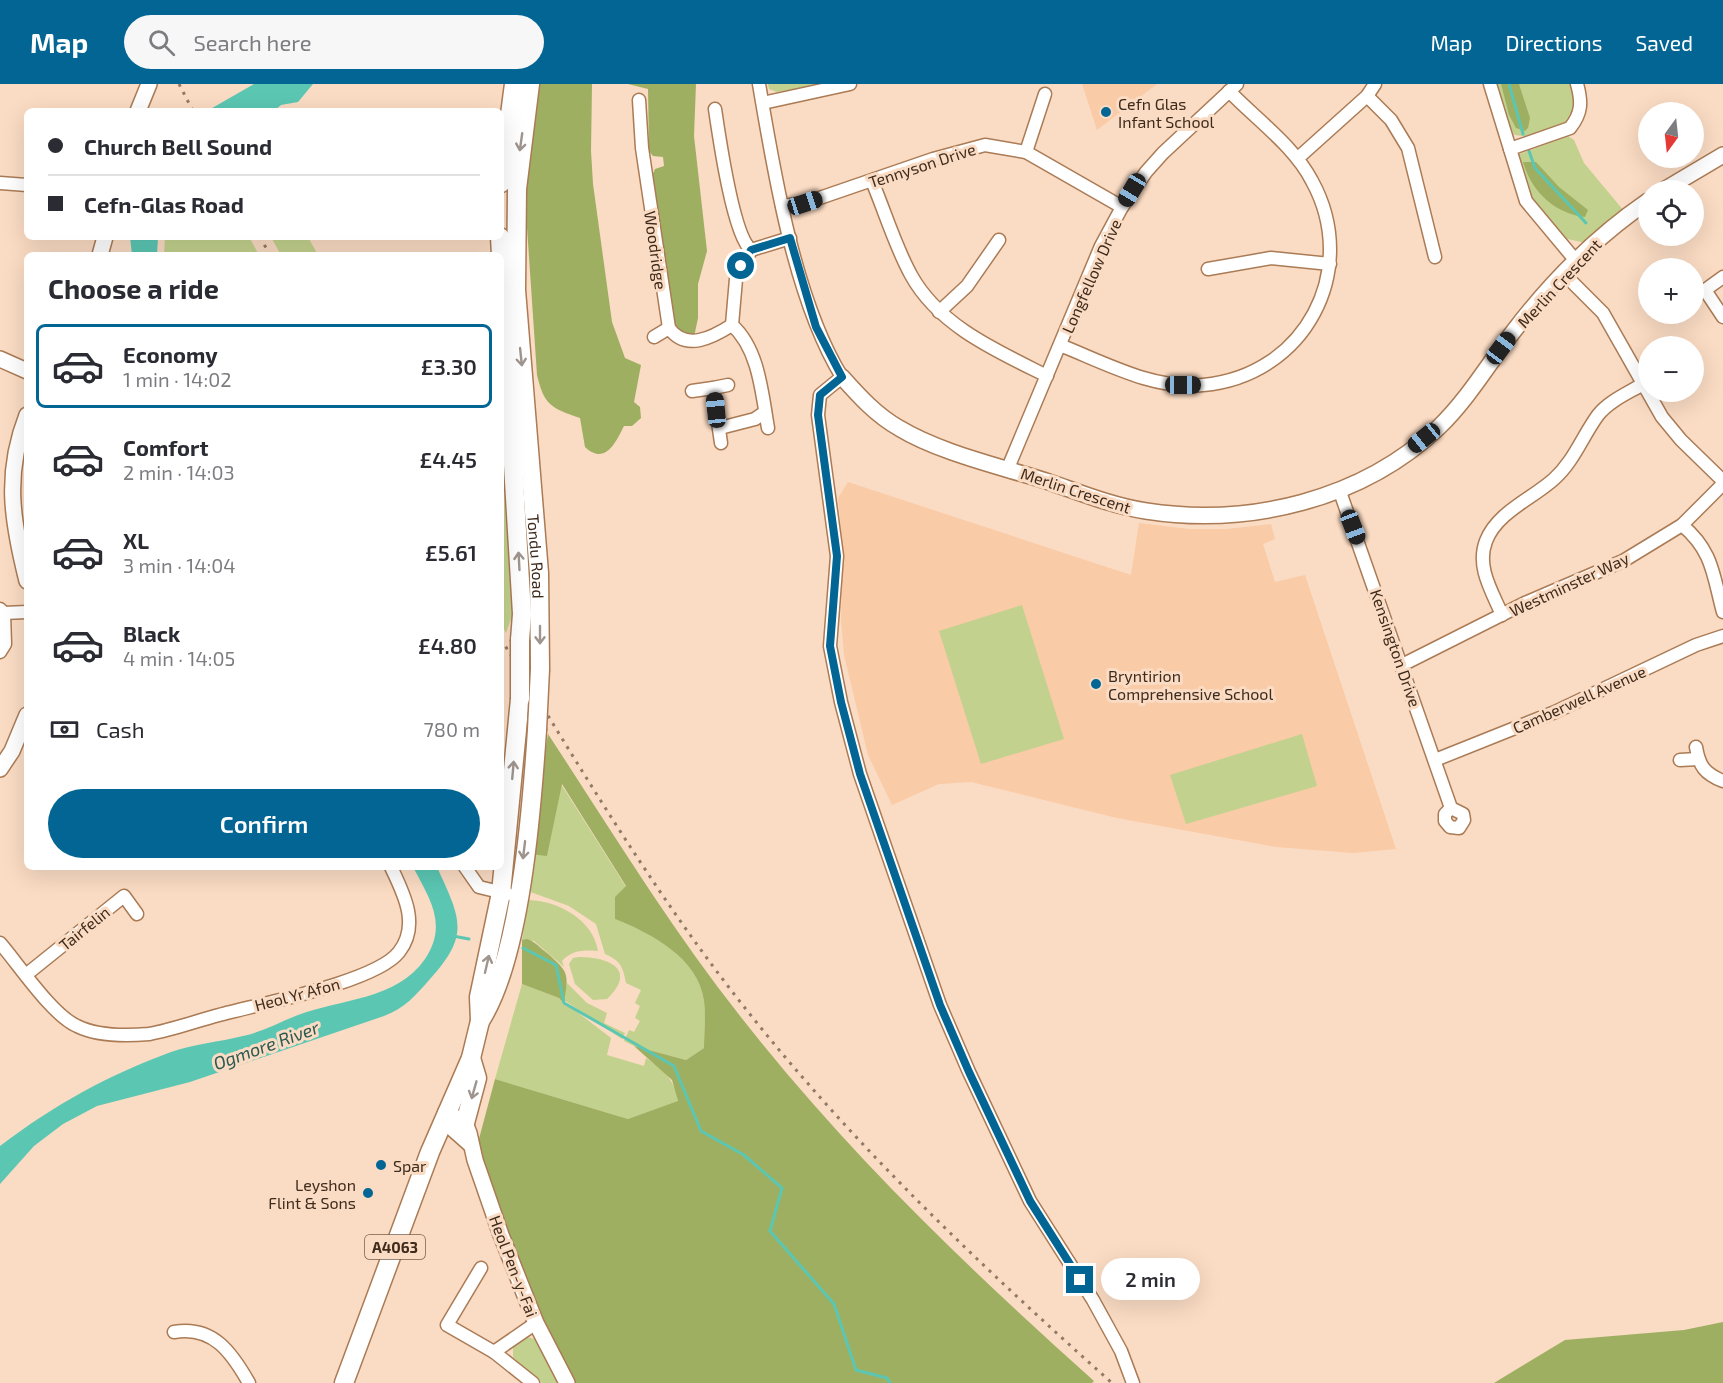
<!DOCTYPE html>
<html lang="en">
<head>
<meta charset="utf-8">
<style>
	:root { --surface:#fff; --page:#f7f7f7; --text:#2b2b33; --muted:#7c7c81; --line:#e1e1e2; --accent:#026594 }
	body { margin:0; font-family:"Exo 2",sans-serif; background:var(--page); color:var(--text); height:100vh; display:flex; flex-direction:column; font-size:22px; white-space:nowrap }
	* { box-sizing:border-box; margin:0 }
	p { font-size:20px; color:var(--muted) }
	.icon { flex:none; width:33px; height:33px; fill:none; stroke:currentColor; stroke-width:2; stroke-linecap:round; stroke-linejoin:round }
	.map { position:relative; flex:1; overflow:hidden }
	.sheet { position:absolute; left:24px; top:168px; width:480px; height:618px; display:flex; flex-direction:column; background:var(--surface); border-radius:9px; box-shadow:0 6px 24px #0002 }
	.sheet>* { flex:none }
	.top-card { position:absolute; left:24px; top:24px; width:480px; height:132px; border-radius:9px; box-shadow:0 6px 24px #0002; display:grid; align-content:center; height:132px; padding:0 24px; background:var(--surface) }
	.needle { width:39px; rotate:195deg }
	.buttons { position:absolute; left:1638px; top:18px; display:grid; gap:12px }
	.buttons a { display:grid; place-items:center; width:66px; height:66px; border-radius:50%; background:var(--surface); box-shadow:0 6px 24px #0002; font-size:30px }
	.end { position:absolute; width:27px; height:27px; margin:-14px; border:8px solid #026594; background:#fff; box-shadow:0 0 0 3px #fff }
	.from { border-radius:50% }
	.bubble { position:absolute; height:42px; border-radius:21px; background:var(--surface); box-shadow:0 6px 24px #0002; font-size:20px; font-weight:600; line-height:42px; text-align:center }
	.car { position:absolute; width:18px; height:36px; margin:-18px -9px; border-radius:8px; box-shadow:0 0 4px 2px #0007; background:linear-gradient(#222 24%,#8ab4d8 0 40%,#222 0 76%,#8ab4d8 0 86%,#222 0) }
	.top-card b { display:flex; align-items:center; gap:21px; height:57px; font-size:22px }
	.top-card b+b { border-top:2px solid var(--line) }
	.top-card i { width:15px; height:15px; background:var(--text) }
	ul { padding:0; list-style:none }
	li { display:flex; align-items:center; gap:18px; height:84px; margin:0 12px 9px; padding:0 12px; border:3px solid transparent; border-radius:9px }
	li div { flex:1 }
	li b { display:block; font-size:22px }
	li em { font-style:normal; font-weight:600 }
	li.selected { border-color:var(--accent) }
	li>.icon { width:54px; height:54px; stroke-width:1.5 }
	h2 { padding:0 24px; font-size:27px; line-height:72px }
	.pay { display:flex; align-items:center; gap:15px; height:66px; padding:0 24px; font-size:22px }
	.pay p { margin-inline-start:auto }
	.button { display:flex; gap:12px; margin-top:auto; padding:12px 24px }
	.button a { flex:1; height:69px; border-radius:36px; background:var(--accent); color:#fff; font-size:24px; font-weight:600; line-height:69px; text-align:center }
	header { display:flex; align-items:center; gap:36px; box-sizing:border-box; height:84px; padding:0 30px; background:var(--accent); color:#fff }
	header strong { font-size:28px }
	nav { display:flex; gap:33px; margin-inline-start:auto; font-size:21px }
	.search { width:420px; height:54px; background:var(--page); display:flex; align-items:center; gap:15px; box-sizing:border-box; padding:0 21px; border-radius:33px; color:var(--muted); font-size:22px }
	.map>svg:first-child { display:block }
	.built { fill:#facba7 }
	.green { fill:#c2d18d }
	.forest { fill:#9eaf61 }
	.water { fill:#5bc7b3 }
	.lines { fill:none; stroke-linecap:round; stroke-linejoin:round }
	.stream { stroke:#5bc7b3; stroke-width:3 }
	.minor-casing { stroke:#aa7b55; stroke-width:15 }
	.tertiary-casing { stroke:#aa7b55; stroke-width:18 }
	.primary-casing { stroke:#aa7b55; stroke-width:21 }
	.minor { stroke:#fff; stroke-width:12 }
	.tertiary { stroke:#fff; stroke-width:15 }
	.primary { stroke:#fff; stroke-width:18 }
	.rail { stroke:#927a67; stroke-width:3; stroke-dasharray:3 6; stroke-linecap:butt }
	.primary-bridge-casing { stroke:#aa7b55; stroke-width:21; stroke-linecap:butt }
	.primary-bridge { stroke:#fff; stroke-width:18 }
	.oneway { stroke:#9f958e }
	.route { stroke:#026594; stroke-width:8 }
	.poi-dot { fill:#026594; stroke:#fadbc3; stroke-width:2 }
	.labels { text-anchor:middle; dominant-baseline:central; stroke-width:6; stroke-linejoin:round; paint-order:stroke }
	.shield { fill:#fadbc3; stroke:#77604e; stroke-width:1.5 }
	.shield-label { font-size:15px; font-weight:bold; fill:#3f2b1c }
	.poi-label { font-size:16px; fill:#3f2b1c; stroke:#fadbc3; text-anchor:start }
	.street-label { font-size:16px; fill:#3f2b1c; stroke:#fadbc3 }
	.water-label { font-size:18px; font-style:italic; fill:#2a5950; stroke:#fadbc3 }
</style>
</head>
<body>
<header>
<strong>Map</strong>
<div class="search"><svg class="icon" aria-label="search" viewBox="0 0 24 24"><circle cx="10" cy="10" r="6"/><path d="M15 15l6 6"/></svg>Search here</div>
<nav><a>Map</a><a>Directions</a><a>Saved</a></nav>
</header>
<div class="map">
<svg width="1723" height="1299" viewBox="0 0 1723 1299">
	<rect width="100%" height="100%" fill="#fadbc3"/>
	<g class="built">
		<path d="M 1082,0 L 1157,0 L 1097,46 Z"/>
		<path d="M 848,398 L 1131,491 L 1139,439 L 1189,445 L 1227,445 L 1271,440 L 1275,455 L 1263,460 L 1275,498 L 1305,491 L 1396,765 L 1353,769 L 1276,763 L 1117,734 L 971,698 L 939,700 L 892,721 L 868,671 L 844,571 L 841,535 L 843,469 L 838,414 Z"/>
	</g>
	<g class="green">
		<path d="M 768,0 L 828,0 L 777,8 L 769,5 Z"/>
		<path d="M 1494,0 L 1572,0 C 1573,7 1577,18 1575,24 C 1571,45 1531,57 1513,50 Z"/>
		<path d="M 1568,52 L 1574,56 L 1584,79 L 1624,127 L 1586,159 L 1563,154 L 1530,118 L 1517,71 Z"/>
		<path d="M 165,153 L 249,153 L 259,171 L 164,171 Z"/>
		<path d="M 271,153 L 308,153 L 318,171 L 281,171 Z"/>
		<path d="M 501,360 L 512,532 L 506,549 L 501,540 Z"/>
		<path d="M 1022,521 L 1064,655 L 981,680 L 939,547 Z"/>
		<path d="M 1302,650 L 1317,702 L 1186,740 L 1170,691 Z"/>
		<path d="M 561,700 L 626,803 L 615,835 C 650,849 700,874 704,917 C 706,932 704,949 704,964 L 686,976 L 634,962 L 624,957 L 629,946 L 634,948 L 640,937 L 635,934 L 640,922 L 635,919 L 641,906 L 626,899 C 623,883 621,877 605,870 L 596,840 L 569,822 L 525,806 L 529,770 L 547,771 Z"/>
		<path d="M 529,816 C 559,817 593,836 598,867 C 583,866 572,866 562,877 L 564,883 L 534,857 L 522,856 Z"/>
		<path d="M 579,873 C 608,873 638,885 607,915 L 593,916 L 575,900 L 569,880 L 573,874 Z"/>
		<path d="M 567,899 L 587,919 L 607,929 L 604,939 L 625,949 L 622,955 L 564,916 Z"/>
		<path d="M 522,900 L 559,914 L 611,954 L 607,971 L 644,982 L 646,974 C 664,986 675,996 678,1018 L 628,1035 L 495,995 Z"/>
		<path d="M 524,1252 L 538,1256 L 562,1299 L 542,1299 L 513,1273 L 513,1260 Z"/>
	</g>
	<g class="forest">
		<path d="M 537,0 L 592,0 L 591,67 L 593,100 L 612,238 L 625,274 L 641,281 L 634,318 L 640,323 L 641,334 L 632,342 L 624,342 C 616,358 605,382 585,363 L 580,334 C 551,324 544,321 537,291 L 524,99 Z"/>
		<path d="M 628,0 L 696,0 L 694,52 L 707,167 L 698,200 L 698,234 L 694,253 L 674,244 L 652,92 L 655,85 L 664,82 L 663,73 L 653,72 L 649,67 L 648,5 Z"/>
		<path d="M 1501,0 L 1519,0 L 1530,34 L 1528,44 L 1525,47 L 1516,44 L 1509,31 Z"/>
		<path d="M 1523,78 L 1536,78 L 1559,103 L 1588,126 L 1585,133 C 1554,129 1532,108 1523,78 Z"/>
		<path d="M 548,650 C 613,749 674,850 748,942 C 851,1072 971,1187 1094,1297 L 1092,1299 L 573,1299 L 523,1192 L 476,1066 L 495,995 L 628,1035 L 678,1017 L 672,996 L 634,962 L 686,976 L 704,964 C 704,949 706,932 704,917 C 699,874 650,849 615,835 L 615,813 L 626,802 L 562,700 L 547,772 L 529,770 Z"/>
		<path d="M 527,855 C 536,858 540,864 547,869 C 569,888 569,890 564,919 L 559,914 L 522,900 L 522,856 Z"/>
		<path d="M 1723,1238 L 1723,1299 L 1494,1299 L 1565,1256 L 1684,1246 Z"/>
	</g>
	<g class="water">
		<path d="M 254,0 L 313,0 L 298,18 L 281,21 L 274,27 L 207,27 Z"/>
		<path d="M 130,153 L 158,153 L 157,171 L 132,171 Z"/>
		<path d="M 413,783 L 437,783 C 460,834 471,850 430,895 C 415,912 405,924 384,932 L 190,998 L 97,1022 L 63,1040 L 34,1062 L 0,1100 L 0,1062 C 54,1021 108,991 171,968 C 194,960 219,958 243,952 C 262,948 280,938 298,931 C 340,915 397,916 425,875 C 448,841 430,815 413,783 Z"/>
	</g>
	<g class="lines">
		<g class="stream">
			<path d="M 1509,0 L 1523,50"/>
			<path d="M 1529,67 L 1535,84 L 1586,139"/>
			<path d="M 453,852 L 469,855"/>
			<path d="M 523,864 L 556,881 L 564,919 L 674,982 L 701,1047 L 744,1071 L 782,1104 L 770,1147 L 834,1220 L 856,1286 L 887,1294 L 890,1299"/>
		</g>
		<g class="minor-casing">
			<g id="minor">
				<path d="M 759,0 C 774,89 795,217 842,293 L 820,311 L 818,331 L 837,472 L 830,562 L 841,618 L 860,690 L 940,921 L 969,988 L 1030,1117 L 1093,1216 L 1121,1267 L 1133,1299"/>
				<path d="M 1490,0 L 1526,117 L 1576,177"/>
				<path d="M 1367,12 L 1391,36 L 1408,64 L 1435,173"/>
				<path d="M 639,16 L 642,64 L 669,244 C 686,268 713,253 732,241"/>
				<path d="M 763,19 L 850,0"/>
				<path d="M 715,25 C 719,52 733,151 751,166 L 736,195 L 732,241 C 759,265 762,310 768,344"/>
				<path d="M 1510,65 L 1570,44 C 1582,29 1582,18 1577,0"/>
				<path d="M 1026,68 L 1045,10"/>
				<path d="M 1298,74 L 1367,12 L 1375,0"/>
				<path d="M 872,97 C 885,128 895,162 911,191 C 939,242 997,267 1047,292"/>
				<path d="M 0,99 L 27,101"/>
				<path d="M 782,122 L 805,119 L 933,75 L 985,61 L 1026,68 L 1122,123"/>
				<path d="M 751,166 L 790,154"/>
				<path d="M 1208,185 L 1271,174 L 1330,180"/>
				<path d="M 1563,189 L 1603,229 L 1662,333 L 1681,356 L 1723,397"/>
				<path d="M 1723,193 L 1705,206 L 1723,233"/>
				<path d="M 939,228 L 967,202 L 999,156"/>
				<path d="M 654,253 L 669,244"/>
				<path d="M 1060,261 C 1105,279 1154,306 1203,301 C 1305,292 1361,186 1312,97 C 1294,62 1257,36 1229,7"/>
				<path d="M 713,304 L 728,301"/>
				<path d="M 692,307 L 713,304 L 721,359"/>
				<path d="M 720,344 L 755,335 L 765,328"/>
				<path d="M 1008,384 L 1101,162 L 1122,123 L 1146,88 L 1163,69 L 1237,0"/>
				<path d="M 1339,405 L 1451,724 L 1463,730 L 1464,736 L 1459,744 L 1450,743 L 1445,737 L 1445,730 L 1451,724"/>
				<path d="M 1682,441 C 1713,467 1713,491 1723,528"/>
				<path d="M 0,525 L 4,529 L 27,528"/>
				<path d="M 1502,531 C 1492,507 1476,483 1486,457 C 1497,428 1532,415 1554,395 C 1574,377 1582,353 1598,331 C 1609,317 1628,309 1643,300"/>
				<path d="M 0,568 L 5,560 L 4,529"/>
				<path d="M 1402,581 L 1525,519 L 1623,477 L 1682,441 L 1723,400"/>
				<path d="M 1696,663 C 1699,682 1705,690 1723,697"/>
				<path d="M 1435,676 L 1555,628 L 1696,561 L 1723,552"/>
				<path d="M 1680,676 L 1698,675"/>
				<path d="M 465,783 L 479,803 L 508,810"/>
				<path d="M 0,859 C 19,881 52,931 77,942 C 97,952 126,952 149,950 C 172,946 196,937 219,931 C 259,920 376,898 399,868 C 420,841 404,810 391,783"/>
				<path d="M 27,890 L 124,812 L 137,830"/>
				<path d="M 481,1184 L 447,1241 L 494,1268"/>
				<path d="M 174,1248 C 213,1241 232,1269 249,1299"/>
				<path d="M 533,1299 L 494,1268 L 536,1239"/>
			</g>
		</g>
		<g class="tertiary-casing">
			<g id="tertiary">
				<path d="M 138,27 L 149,0"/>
				<path d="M 1664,106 L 1723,71"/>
				<path d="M 100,171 L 105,153"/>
				<path d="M 0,275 L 27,287"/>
				<path d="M 842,293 C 859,312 876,331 899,344 C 940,369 1003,383 1049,398 C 1081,409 1113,422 1146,427 C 1249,443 1362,416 1439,343 C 1468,315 1489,279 1513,248 C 1551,198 1597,152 1648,117"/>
				<path d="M 27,331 C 4,390 12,437 27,497"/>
				<path d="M 0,685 L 12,667 L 27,631"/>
				<path d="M 446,1028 L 465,1039 L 469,1049 L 475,1076 L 501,1151 L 536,1239 L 567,1299"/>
				<path d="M 446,1028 L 452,1044 L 470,1060"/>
			</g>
		</g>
		<g class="primary-casing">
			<g id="primary">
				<path id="s1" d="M 530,0 L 517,105 L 516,206 L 539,489 L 540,585"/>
				<path d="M 501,99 L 514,0"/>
				<path d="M 500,153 L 501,171"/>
				<path d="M 501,182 L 522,530 L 520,556"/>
				<path d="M 480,937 C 521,874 532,722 537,646"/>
				<path d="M 465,1039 L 477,994 L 471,974"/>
				<path d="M 344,1299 L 430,1068 L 471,974 L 480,937 L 479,913 L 501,809 L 520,615"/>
			</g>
		</g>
		<use href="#minor" class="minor"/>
		<use href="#tertiary" class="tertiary"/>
		<use href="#primary" class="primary"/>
		<g class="rail">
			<path d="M 179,0 L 193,27"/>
			<path d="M 260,153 L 270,171"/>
			<path d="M 501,555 C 578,680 653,808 745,924 C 854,1062 981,1182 1112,1299"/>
		</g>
		<g class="primary-bridge-casing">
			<g id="primary-bridge">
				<path d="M 520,615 L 520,556"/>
				<path d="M 537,646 L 540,585"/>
			</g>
		</g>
		<use href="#primary-bridge" class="primary-bridge"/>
	</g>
	<defs><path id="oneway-shaft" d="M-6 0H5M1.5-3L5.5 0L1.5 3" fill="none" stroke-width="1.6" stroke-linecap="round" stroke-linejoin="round" transform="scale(1.5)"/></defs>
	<g class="oneway">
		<use href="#oneway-shaft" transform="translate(521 58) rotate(98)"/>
		<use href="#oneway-shaft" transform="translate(521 273) rotate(84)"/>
		<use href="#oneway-shaft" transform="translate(519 477) rotate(-93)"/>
		<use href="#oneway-shaft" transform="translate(540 551) rotate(90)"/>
		<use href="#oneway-shaft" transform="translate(513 686) rotate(-85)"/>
		<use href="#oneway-shaft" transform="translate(524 766) rotate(97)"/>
		<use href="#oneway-shaft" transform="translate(487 880) rotate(-77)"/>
		<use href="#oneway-shaft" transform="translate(474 1006) rotate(106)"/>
	</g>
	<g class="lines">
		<path class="route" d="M 741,182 L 751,166 L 790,154 L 816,243 L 842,293 L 820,311 L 818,331 L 837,472 L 830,562 L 841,618 L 860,690 L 940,921 L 969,988 L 1030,1117 L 1080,1196"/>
	</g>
	<g class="poi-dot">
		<circle cx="1106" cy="28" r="6"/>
		<circle cx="1096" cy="600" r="6"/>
		<circle cx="381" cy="1081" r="6"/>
		<circle cx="368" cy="1109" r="6"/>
	</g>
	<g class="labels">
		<rect class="shield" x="365" y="1151" width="60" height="24" rx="4.5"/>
		<g class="shield-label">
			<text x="395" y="1163">A4063</text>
		</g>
		<g class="poi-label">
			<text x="1118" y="19">Cefn Glas<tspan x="1118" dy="18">Infant School</tspan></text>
			<text x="1108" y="591">Bryntirion<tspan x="1108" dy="18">Comprehensive School</tspan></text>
			<text x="393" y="1081">Spar</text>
			<text x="356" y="1100" text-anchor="end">Leyshon<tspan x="356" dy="18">Flint &amp; Sons</tspan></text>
		</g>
		<g class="street-label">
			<text transform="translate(922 81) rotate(-18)">Tennyson Drive</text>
			<text transform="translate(656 166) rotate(82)">Woodridge</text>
			<text transform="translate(1091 192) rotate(-66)">Longfellow Drive</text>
			<text transform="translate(1559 199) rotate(-47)">Merlin Crescent</text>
			<text transform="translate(1076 406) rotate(18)">Merlin Crescent</text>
			<text stroke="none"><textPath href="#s1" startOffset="474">Tondu Road</textPath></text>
			<text transform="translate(1569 500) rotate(-25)">Westminster Way</text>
			<text transform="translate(1396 564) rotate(71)">Kensington Drive</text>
			<text transform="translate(1579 615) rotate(-24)">Camberwell Avenue</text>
			<text transform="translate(84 844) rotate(-39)">Tairfelin</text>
			<text transform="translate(297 910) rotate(-15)">Heol Yr Afon</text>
			<text transform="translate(514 1182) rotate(69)">Heol Pen-y-Fai</text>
		</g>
		<g class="water-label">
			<text transform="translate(266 961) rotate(-20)">Ogmore River</text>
		</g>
	</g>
</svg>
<div class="buttons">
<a><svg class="needle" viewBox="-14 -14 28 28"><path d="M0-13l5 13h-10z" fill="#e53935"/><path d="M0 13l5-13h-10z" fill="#7c7c81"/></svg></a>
<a><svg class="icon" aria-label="locate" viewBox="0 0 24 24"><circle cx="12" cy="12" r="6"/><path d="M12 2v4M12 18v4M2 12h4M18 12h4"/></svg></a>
<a>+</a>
<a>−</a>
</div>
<i class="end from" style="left:741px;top:182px"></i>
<i class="end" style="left:1080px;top:1196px"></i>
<div class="bubble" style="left:1101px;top:1174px;width:99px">2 min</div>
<i class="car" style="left:1132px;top:106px;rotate:211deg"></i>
<i class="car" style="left:805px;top:119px;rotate:72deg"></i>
<i class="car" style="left:1501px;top:264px;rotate:37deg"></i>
<i class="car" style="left:1183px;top:301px;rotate:90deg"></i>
<i class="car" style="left:716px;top:326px;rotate:354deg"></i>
<i class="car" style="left:1424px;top:354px;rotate:231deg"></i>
<i class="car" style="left:1353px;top:443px;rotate:159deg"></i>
<div class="top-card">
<b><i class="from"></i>Church Bell Sound</b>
<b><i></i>Cefn-Glas Road</b>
</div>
<section class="sheet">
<h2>Choose a ride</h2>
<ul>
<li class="selected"><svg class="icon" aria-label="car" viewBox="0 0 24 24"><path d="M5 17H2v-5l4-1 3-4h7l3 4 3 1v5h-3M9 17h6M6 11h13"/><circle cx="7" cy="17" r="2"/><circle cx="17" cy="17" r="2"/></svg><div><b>Economy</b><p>1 min · 14:02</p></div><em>£3.30</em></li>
<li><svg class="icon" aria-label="car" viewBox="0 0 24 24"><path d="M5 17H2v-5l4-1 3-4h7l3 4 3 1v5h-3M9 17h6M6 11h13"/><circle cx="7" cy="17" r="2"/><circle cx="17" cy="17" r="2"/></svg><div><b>Comfort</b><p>2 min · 14:03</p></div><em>£4.45</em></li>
<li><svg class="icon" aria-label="car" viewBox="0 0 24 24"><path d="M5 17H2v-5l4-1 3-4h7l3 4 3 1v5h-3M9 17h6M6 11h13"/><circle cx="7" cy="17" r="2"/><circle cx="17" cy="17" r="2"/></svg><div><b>XL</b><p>3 min · 14:04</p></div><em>£5.61</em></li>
<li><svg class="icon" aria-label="car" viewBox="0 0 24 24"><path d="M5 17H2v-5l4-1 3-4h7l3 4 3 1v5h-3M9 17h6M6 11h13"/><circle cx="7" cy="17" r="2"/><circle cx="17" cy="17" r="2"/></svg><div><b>Black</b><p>4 min · 14:05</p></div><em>£4.80</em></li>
</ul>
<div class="pay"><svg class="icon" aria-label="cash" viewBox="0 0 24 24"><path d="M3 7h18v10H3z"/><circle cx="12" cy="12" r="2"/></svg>Cash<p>780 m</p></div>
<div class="button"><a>Confirm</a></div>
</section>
</div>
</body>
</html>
